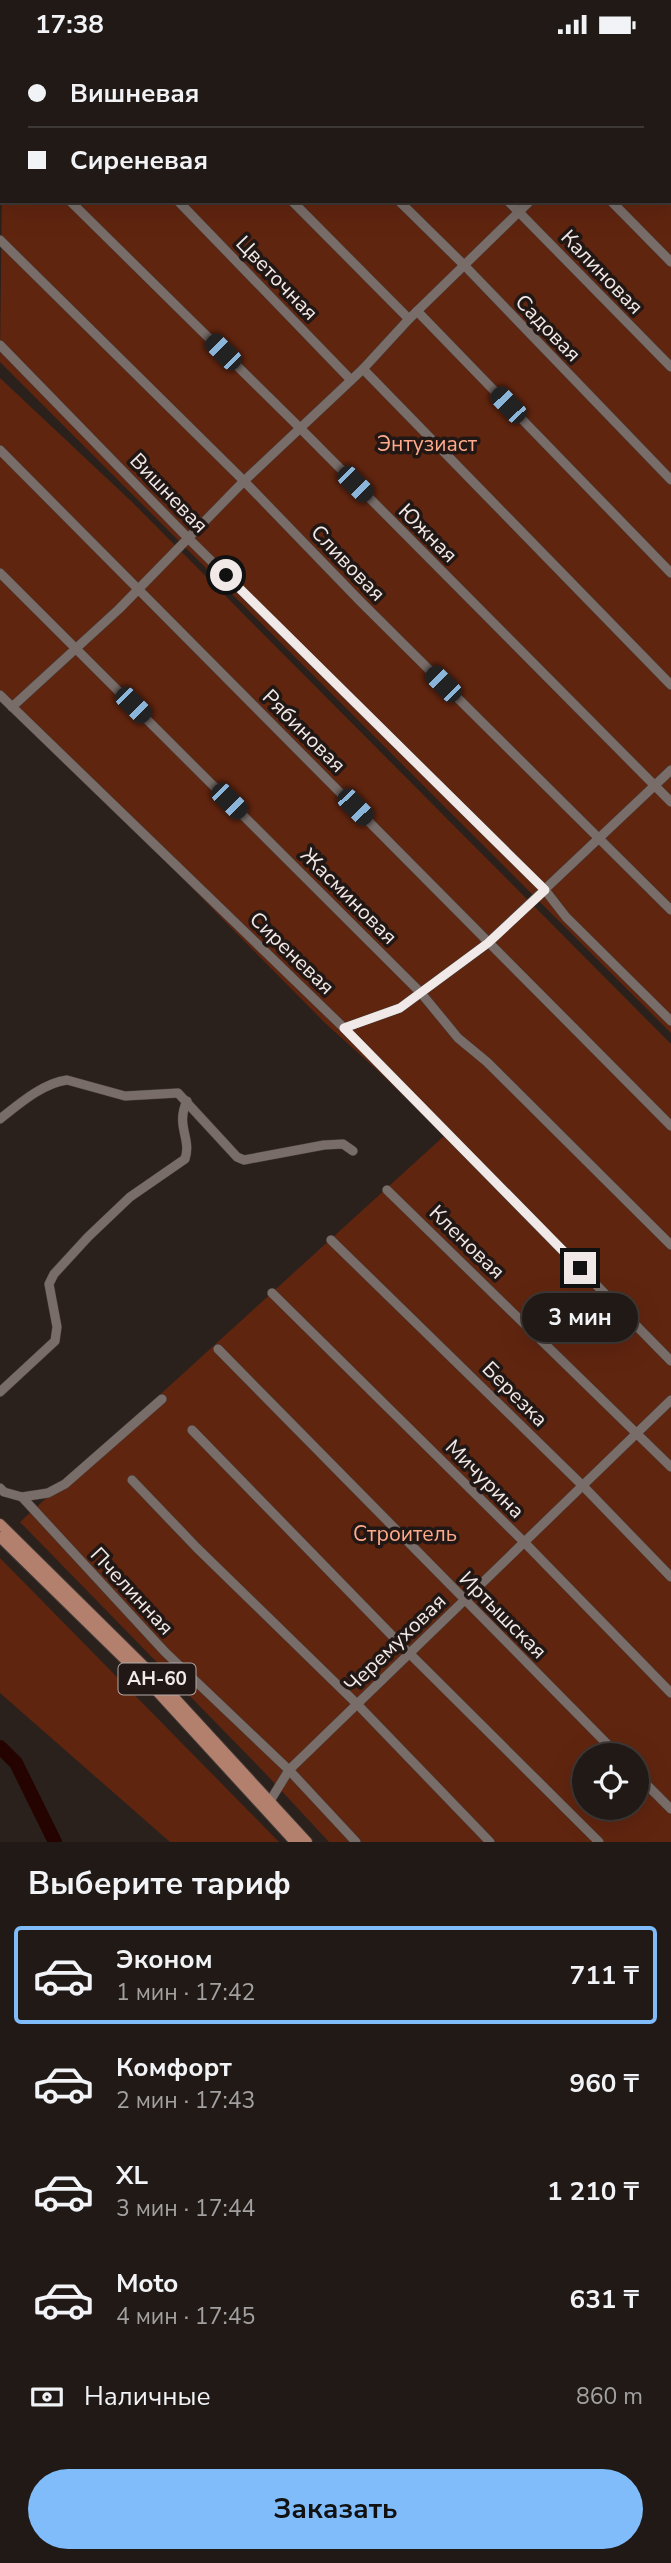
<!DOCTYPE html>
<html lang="ru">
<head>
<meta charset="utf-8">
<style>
	:root { --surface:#201916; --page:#28221f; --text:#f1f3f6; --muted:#a2a0a1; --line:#3d3835; --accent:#81bcfa }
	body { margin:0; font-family:"Nunito Sans",sans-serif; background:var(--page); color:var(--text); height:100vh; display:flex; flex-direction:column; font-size:26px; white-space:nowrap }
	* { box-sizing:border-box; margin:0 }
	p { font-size:23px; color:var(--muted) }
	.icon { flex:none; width:38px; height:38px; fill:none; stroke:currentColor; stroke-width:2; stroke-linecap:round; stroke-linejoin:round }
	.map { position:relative; height:1793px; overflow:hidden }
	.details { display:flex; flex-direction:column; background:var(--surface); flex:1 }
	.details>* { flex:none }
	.top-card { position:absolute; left:0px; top:0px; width:672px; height:154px; box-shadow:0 7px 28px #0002,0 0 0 2px var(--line); display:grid; align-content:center; height:154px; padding:0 28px; background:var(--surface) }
	.fabs { position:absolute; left:572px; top:1694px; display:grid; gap:14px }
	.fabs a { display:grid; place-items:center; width:77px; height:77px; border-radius:50%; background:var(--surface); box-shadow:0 7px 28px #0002,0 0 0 2px var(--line); font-size:35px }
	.end { position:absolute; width:32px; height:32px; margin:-16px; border:9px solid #f0e9e7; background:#111; box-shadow:0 0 0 4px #111 }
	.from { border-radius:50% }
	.bubble { position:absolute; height:49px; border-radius:24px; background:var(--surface); box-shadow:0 7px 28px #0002,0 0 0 2px var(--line); font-size:23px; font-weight:700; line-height:49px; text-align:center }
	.car { position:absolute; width:21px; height:42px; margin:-21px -10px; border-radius:9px; box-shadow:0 0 5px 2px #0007; background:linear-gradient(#222 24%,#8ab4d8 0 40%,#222 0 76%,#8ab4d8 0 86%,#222 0) }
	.top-card b { display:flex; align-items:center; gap:24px; height:66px; font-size:26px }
	.top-card b+b { border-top:2px solid var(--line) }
	.top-card i { width:18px; height:18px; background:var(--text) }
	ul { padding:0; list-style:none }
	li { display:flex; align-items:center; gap:21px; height:98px; margin:0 14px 10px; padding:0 14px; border:4px solid transparent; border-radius:7px }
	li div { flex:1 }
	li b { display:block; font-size:26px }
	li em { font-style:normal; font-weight:700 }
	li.current { border-color:var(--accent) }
	li>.icon { width:63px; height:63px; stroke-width:1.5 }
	h2 { padding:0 28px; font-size:32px; line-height:84px }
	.pay { display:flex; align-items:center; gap:18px; height:77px; padding:0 28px; font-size:26px }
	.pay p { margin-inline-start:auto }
	.action { display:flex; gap:14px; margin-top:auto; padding:14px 28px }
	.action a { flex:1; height:80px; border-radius:42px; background:var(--accent); color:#111; font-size:28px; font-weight:700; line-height:80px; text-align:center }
	.status { display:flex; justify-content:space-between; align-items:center; height:49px; padding:0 35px; background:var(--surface); direction:ltr }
	.status svg { height:19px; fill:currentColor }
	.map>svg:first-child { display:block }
	.green { fill:#60250f; fill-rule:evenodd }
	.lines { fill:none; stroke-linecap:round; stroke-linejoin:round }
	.river { stroke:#240300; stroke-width:14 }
	.minor-casing { stroke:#443b38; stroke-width:10 }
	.major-casing { stroke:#443b38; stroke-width:12 }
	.minor { stroke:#796d69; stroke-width:9 }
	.major { stroke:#b3806e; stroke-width:10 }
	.route { stroke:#f0e9e7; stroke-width:9 }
	.labels { text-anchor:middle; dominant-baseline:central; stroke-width:7; stroke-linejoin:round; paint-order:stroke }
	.shield { fill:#211714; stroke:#b2aaa8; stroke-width:2 }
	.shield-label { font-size:19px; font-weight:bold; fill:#f0e9e7 }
	.street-label { font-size:21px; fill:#f0e9e7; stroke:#211714 }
	.park-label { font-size:21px; fill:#ffaa8c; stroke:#211714 }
</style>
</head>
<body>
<div class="status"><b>17:38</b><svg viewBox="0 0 49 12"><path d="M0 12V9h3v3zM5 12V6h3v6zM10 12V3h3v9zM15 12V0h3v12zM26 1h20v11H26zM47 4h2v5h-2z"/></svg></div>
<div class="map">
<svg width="671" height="1793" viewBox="0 0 671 1793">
	<rect width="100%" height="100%" fill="#2a211d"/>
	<g class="green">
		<path d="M 0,0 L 671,0 L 671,984 L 0,313 L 2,132 L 2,152 L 670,152 L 670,2 L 2,2 L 2,32 Z"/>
		<path d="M 0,329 L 132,453 L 671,995 L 671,1793 L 329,1793 L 264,1723 L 20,1473 L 444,1087 L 375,1019 L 325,974 L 0,644 ZM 584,1706 L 637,1706 L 637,1759 L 584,1759 Z"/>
		<path d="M 0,1509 L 279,1793 L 170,1793 L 0,1644 Z"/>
	</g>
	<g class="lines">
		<path class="river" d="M 0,1698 L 16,1714 L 55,1793"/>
		<g class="minor-casing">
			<g id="minor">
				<path d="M 37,0 L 39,2"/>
				<path d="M 141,0 L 142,2"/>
				<path d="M 244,0 L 245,2"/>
				<path d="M 351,0 L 352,2"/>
				<path d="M 461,0 L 462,2"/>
				<path d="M 569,0 L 570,2"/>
				<path d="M 156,2 L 158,0"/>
				<path d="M 670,14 L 671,13"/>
				<path d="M 670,105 L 671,106"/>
				<path d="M 0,129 L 2,129"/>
				<path d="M 70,152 L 299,378 L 671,753"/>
				<path d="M 178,152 L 351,331"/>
				<path d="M 292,152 L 409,270"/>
				<path d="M 399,152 L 464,216 L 671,431"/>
				<path d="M 508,152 L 671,318"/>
				<path d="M 611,152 L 671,213"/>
				<path d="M 0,191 L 244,432 L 360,552 L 671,861"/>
				<path d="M 417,262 L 671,524"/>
				<path d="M 0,296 L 188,489 L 545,841 L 566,868 L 671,972"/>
				<path d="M 363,320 L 671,636"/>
				<path d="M 0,401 L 671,1077"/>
				<path d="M 0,524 L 421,944 L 458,989 L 487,1013 L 671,1196"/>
				<path d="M 0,646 L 344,979 L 671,1312"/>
				<path d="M 12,658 L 119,560 L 244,432 L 363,320 L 409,270 L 530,152"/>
				<path d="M 344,979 L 400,959 L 488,894 L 671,721"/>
				<path d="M 0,1070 C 19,1055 43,1034 67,1031 L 125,1047 L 178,1044 L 237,1108 L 244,1111 L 324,1096 L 343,1095 L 353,1102"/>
				<path d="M 387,1141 L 671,1418"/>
				<path d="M 331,1191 L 583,1437 L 671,1528"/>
				<path d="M 272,1244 L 523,1492 L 671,1644"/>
				<path d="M 218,1300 L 618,1706"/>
				<path d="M 0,1343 L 55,1292 L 57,1278 L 49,1235 L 54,1225 L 88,1188 L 130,1148 L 185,1110 C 192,1089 175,1077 187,1052"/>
				<path d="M 192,1381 L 409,1604 L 599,1793"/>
				<path d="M 132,1431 L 197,1499 L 357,1655 L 490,1793"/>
				<path d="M 0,1439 L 4,1443 L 22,1448 L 165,1603 L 289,1721 L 356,1793"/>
				<path d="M 22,1448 L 48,1444 L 65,1435 L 162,1350"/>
				<path d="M 637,1726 L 671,1760"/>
				<path d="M 270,1752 L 289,1721 L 671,1351"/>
			</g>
		</g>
		<g class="major-casing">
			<g id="major">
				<path d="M 0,1475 L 160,1633 L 307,1793"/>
				<path d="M 0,1488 L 154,1639 L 295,1793"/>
			</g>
		</g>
		<use href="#minor" class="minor"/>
		<use href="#major" class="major"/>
	</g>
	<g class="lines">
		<path class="route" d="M 226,526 L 545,841 L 488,894 L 400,959 L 344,979 L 580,1219"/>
	</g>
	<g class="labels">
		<rect class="shield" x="118.5" y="1614.5" width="77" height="31" rx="5"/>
		<g class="shield-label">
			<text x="157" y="1630">АН-60</text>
		</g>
		<g class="street-label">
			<text transform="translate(602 223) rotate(46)">Калиновая</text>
			<text transform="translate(277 229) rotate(46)">Цветочная</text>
			<text transform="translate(548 279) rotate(46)">Садовая</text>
			<text transform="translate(169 444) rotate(46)">Вишневая</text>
			<text transform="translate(428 484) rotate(45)">Южная</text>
			<text transform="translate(348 514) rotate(46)">Сливовая</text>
			<text transform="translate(304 682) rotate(45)">Рябиновая</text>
			<text transform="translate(349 847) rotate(45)">Жасминовая</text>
			<text transform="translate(292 904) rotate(44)">Сиреневая</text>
			<text transform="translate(467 1193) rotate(44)">Кленовая</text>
			<text transform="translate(515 1345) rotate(45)">Березка</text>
			<text transform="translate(485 1430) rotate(45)">Мичурина</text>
			<text transform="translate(132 1542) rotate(47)">Пчелинная</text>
			<text transform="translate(503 1566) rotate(45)">Иртышская</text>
			<text transform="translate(395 1594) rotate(-44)">Черемуховая</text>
		</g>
		<g class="park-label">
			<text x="427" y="395">Энтузиаст</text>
			<text x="405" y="1485">Строитель</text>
		</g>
	</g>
</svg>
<div class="fabs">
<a><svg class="icon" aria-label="locate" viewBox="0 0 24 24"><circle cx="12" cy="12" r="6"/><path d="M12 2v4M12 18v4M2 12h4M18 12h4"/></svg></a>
</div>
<i class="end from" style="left:226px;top:526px"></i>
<i class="end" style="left:580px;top:1219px"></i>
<div class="bubble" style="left:522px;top:1244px;width:116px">3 мин</div>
<i class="car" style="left:223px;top:303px;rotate:315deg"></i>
<i class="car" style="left:508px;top:356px;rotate:316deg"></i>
<i class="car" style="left:355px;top:435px;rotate:135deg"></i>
<i class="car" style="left:443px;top:635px;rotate:315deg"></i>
<i class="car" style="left:133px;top:656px;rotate:135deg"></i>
<i class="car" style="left:229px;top:752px;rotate:135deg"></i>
<i class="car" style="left:355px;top:758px;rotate:136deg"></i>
<div class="top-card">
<b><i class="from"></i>Вишневая</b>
<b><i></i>Сиреневая</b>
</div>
</div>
<section class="details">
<h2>Выберите тариф</h2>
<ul>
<li class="current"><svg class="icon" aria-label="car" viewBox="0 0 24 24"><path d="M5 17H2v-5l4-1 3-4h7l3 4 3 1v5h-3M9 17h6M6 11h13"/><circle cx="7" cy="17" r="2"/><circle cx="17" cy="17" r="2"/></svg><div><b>Эконом</b><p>1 мин · 17:42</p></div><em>711 ₸</em></li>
<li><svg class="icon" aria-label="car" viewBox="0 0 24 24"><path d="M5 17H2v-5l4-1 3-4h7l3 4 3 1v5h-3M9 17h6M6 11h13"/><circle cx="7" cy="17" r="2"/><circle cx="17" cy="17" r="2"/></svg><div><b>Комфорт</b><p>2 мин · 17:43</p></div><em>960 ₸</em></li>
<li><svg class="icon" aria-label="car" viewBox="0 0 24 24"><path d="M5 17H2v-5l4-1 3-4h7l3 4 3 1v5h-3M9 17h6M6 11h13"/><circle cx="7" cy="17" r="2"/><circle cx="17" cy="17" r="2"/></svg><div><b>XL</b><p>3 мин · 17:44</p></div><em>1 210 ₸</em></li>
<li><svg class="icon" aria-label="car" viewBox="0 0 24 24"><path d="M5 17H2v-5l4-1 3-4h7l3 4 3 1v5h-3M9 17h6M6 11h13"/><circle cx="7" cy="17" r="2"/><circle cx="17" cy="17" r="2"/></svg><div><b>Moto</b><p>4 мин · 17:45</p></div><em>631 ₸</em></li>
</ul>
<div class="pay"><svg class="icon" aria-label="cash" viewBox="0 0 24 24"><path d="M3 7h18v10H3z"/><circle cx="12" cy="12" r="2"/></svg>Наличные<p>860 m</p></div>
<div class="action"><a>Заказать</a></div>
</section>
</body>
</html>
